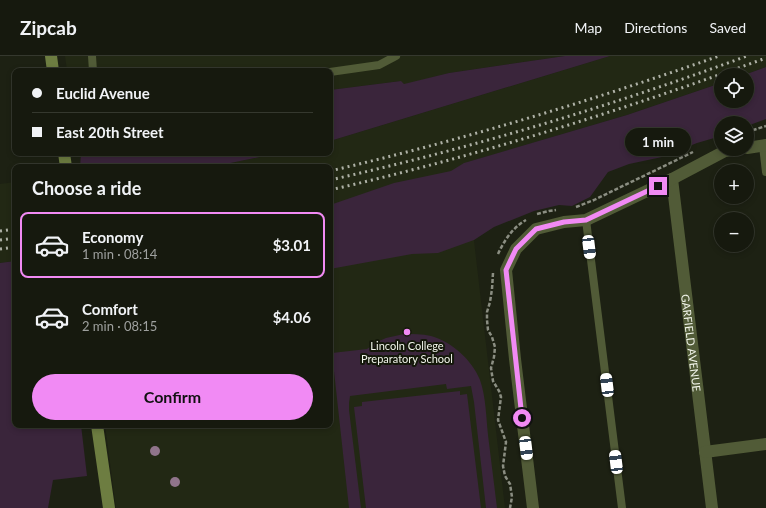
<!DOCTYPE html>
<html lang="en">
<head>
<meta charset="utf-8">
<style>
	:root { --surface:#16190e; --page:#1f2217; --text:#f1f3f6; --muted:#9ea09e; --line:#35382e; --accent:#f18af4 }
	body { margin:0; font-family:Lato,sans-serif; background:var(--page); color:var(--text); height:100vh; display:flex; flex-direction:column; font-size:15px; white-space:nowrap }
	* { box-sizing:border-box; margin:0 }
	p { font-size:13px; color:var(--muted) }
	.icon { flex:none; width:22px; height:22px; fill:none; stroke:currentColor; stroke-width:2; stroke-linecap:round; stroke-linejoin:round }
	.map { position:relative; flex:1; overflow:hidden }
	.side { position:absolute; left:12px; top:108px; width:321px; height:264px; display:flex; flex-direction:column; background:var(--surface); border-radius:8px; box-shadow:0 2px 6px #0003,0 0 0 1px var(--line) }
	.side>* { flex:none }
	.guide { position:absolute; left:12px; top:12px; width:321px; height:88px; border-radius:8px; box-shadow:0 2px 6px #0003,0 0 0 1px var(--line); display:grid; align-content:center; height:88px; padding:0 20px; background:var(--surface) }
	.buttons { position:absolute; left:714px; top:12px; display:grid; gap:8px }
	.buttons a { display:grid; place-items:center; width:40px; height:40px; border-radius:50%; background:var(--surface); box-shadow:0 2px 6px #0003,0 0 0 1px var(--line); font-size:20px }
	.end { position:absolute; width:18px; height:18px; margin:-9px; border:5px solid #f18af4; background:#111; box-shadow:0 0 0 2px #111 }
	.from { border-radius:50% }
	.bubble { position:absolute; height:28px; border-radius:14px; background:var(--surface); box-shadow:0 2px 6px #0003,0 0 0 1px var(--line); font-size:13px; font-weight:700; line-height:28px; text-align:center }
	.car { position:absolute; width:12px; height:24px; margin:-12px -6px; border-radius:5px; box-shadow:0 0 3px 1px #0007; background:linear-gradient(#fff 24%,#345 0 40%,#fff 0 76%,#345 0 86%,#fff 0) }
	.guide b { display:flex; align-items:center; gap:14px; height:38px; font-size:15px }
	.guide b+b { border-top:1px solid var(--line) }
	.guide i { width:10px; height:10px; background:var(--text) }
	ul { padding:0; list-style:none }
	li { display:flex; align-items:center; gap:12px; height:66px; margin:0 8px 6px; padding:0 12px; border:2px solid transparent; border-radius:8px }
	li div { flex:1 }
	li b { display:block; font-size:15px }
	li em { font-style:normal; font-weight:700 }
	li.current { border-color:var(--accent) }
	li>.icon { width:36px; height:36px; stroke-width:1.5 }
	h2 { padding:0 20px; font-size:18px; line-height:48px }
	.primary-button { display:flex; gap:8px; margin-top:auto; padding:8px 20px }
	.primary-button a { flex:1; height:46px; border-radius:24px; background:var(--accent); color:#111; font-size:16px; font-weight:700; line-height:46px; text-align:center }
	header { display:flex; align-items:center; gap:24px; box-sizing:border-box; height:56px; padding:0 20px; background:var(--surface); border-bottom:1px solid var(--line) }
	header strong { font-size:19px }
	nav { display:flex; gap:22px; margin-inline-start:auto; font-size:14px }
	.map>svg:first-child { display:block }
	.built { fill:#222814 }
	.green { fill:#3a253b }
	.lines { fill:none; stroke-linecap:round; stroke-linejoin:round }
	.path { stroke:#8b8e82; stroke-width:2.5; stroke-dasharray:4 2; stroke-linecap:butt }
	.lane { stroke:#515b37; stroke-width:8 }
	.street { stroke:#515b37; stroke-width:12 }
	.secondary { stroke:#6d7d41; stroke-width:12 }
	.rail { stroke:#aeb1a6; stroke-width:3; stroke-dasharray:2 4; stroke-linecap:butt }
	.tree { fill:#90748b }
	.route { stroke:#f18af4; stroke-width:5 }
	.poi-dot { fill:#f18af4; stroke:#14180a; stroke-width:1.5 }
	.labels { text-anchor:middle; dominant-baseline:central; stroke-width:4; stroke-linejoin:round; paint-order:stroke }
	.street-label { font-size:11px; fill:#f3f6ec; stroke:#14180a }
	.poi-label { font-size:11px; fill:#f3f6ec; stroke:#14180a }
</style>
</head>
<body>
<header>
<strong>Zipcab</strong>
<nav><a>Map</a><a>Directions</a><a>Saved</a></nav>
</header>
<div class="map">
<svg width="766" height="452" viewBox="0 0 766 452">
	<rect width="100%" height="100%" fill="#1d2113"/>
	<g class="built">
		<path d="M 65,0 L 565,0 L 449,17 L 403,29 L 401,25 L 330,34 L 330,15 L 67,15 Z"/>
		<path d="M 610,0 L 766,0 L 766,11 L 744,19 L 721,19 L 721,27 L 683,40 L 627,59 L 465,107 L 505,452 L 116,452 L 105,369 L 330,369 L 330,111 L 211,111 L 279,97 L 330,97 L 330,85 Z"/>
		<path d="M 15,126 L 15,205 L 0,207 L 0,128 Z"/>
	</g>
	<g class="green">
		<path d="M 565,0 L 610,0 L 330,85 L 330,34 L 401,25 L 404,28 L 449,17 Z"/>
		<path d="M 766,11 L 766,63 L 747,70 L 747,67 L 721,67 L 721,80 L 697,87 L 662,101 L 629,108 L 608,116 L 590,141 L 572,150 L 559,149 L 534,155 L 494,171 L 474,184 L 438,197 L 412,198 L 330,213 L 330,149 L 394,127 L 451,115 L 464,107 L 627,59 L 721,27 L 721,45 L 747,45 L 747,19 L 744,19 Z"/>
		<path d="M 81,97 L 279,97 L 211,111 L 80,111 Z"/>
		<path d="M 15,205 L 15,369 L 81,369 L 87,420 L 53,424 L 48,452 L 0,452 L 0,207 Z"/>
		<path d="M 404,278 C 413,278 422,278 431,280 C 452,286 472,304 480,324 C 486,341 486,361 488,379 C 491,403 494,428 497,452 L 486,452 L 474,346 L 471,330 L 447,333 L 446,328 L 350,340 L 349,347 L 349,354 L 361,452 L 349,452 L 332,297 L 367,293 L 377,286 L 386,282 Z"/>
		<path d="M 460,335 L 460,339 L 467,338 L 481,452 L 366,452 L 354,351 L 362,350 L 362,346 Z"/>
	</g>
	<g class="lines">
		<g class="path">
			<path d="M 747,76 L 766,70"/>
			<path d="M 576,151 L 594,144 L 693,96"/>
			<path d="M 537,158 L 549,155 L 556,154"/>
			<path d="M 498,198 C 504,185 512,172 526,164"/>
			<path d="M 493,217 L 492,233 L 490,246 L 487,256 L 487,264 L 488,274 L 492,281 L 495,291 L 494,301 L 491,312 L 493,325 L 499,335 L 501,341 L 498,364 L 506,386 L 503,410 L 505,420 L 510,428 L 512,441 L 510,452"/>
		</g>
		<g class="lane">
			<path d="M 92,0 L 93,15"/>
			<path d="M 330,16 L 379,9 L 396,0"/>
			<path d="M 763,90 L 766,116"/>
			<path d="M 586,164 L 622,452"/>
		</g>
		<g class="street">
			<path d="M 747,92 L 766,89"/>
			<path id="s1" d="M 672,123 L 712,452"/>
			<path d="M 705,396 L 766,388"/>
			<path d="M 533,452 L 515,303 L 506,214 L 516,193 L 536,173 L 564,166 L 586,164 L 672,123 L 725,95 L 739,93"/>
		</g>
		<g class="secondary">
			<path d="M 51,0 L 53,15"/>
			<path d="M 64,97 L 66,111"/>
			<path d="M 97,369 L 109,452"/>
		</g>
		<g class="rail">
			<path d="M 330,115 C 462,84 591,45 719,0"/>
			<path d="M 330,124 C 472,92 611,50 747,0"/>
			<path d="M 330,134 C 478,100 623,54 766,2"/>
			<path d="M 0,175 L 15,173"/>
			<path d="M 0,184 L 15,182"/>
			<path d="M 0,193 L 15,191"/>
		</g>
	</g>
	<g class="tree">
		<circle cx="155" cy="395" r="5"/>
		<circle cx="175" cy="426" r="5"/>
	</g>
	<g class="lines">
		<path class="route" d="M 522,362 L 506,214 L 516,193 L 536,173 L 564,166 L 586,164 L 658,130"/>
	</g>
	<circle class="poi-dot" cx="407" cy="276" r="4"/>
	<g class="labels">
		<g class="street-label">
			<text stroke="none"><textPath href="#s1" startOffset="165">GARFIELD AVENUE</textPath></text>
		</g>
		<g class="poi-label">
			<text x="407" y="289">Lincoln College<tspan x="407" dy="13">Preparatory School</tspan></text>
		</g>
	</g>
</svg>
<div class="buttons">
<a><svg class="icon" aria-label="locate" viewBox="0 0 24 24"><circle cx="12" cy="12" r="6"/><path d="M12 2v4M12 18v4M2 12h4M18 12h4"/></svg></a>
<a><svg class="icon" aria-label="layers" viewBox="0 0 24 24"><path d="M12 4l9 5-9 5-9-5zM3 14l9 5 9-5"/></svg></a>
<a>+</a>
<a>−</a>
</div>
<i class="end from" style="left:522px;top:362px"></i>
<i class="end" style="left:658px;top:130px"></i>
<div class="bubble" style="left:625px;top:72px;width:66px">1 min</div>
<i class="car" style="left:589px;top:191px;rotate:173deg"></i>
<i class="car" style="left:607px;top:329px;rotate:353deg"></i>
<i class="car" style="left:526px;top:392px;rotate:173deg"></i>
<i class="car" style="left:616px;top:406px;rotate:353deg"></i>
<div class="guide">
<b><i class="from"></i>Euclid Avenue</b>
<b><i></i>East 20th Street</b>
</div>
<section class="side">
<h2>Choose a ride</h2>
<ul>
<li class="current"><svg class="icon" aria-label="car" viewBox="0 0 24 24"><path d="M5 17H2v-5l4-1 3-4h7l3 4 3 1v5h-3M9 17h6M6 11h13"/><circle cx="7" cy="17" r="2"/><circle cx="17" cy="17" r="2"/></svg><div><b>Economy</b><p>1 min · 08:14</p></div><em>$3.01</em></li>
<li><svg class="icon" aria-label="car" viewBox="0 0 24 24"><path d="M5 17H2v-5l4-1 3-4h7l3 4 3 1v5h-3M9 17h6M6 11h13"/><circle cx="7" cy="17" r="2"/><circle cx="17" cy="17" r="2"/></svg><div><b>Comfort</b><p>2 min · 08:15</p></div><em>$4.06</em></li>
</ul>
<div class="primary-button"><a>Confirm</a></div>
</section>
</div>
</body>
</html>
